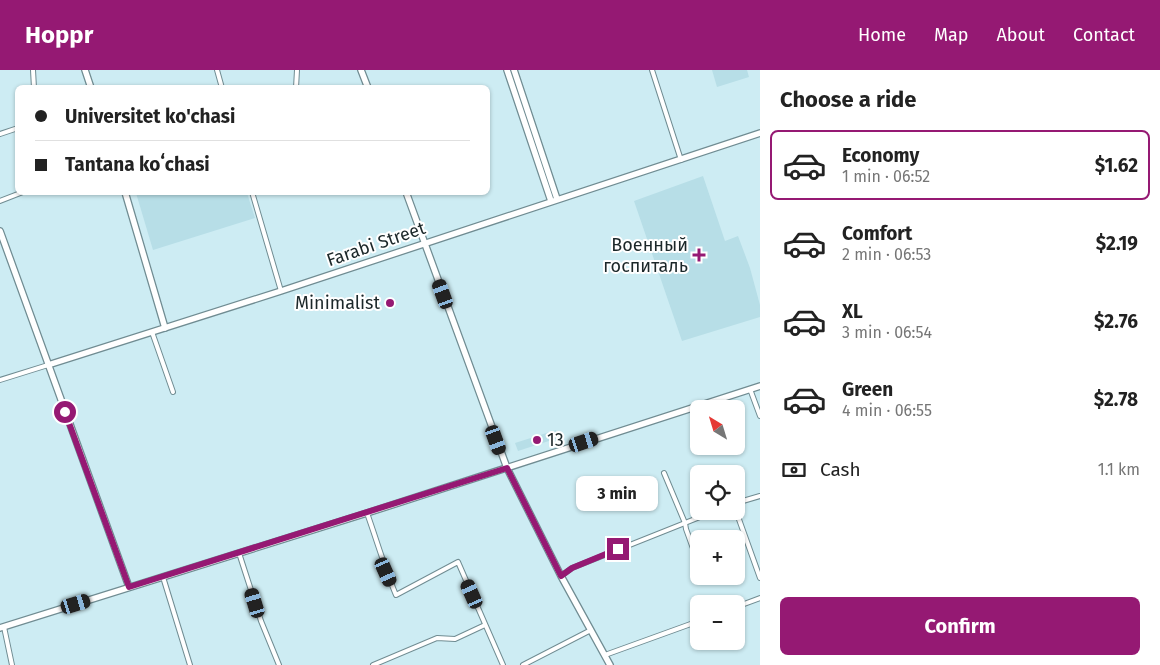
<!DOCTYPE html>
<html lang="en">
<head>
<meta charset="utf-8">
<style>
	:root { --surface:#fff; --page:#f2f2f2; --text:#222; --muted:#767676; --line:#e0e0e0; --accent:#951973 }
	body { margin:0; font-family:"Fira Sans",sans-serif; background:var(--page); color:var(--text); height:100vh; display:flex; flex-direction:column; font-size:19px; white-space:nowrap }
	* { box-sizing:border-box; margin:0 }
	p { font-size:16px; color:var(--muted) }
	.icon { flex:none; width:28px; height:28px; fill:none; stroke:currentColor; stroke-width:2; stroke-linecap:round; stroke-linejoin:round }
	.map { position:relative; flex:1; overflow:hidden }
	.drawer { display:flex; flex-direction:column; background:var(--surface); width:400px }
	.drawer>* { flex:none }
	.top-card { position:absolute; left:15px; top:15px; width:475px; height:110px; border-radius:8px; box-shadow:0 1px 4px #0004; display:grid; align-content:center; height:110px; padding:0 20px; background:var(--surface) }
	.needle { width:32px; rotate:322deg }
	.fabs { position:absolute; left:690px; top:330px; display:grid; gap:10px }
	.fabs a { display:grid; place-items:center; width:55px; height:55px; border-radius:8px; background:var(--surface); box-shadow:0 1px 4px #0004; font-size:25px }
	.end { position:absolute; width:22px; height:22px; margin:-11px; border:6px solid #951973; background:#fff; box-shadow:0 0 0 2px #fff }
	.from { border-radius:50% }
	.bubble { position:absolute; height:35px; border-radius:8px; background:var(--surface); box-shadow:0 1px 4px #0004; font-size:16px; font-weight:700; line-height:35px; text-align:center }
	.car { position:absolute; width:15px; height:30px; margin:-15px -8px; border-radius:6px; box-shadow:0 0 4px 1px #0007; background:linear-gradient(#222 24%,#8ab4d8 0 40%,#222 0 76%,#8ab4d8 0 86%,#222 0) }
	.top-card b { display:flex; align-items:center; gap:18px; height:48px; font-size:19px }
	.top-card b+b { border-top:1px solid var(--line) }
	.top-card i { width:12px; height:12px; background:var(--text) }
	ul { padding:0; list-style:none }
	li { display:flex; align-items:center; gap:15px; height:70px; margin:0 10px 8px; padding:0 10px; border:2px solid transparent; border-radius:8px }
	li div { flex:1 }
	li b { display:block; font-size:19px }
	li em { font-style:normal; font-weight:700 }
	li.active { border-color:var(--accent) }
	li>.icon { width:45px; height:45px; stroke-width:1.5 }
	h2 { padding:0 20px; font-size:22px; line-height:60px }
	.pay { display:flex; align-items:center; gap:12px; height:55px; padding:0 20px; font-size:19px }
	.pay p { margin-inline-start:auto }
	.primary-button { display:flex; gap:10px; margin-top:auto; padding:10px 20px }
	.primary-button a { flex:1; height:58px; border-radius:8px; background:var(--accent); color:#fff; font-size:20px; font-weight:700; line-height:58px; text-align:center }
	header { display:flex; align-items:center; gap:30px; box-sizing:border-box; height:70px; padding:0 25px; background:var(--accent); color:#fff }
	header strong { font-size:24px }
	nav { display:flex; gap:28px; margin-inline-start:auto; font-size:18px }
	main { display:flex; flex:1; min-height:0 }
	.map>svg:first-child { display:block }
	.built { fill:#b7dee7 }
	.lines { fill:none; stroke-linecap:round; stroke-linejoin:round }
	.street-casing { stroke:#708c92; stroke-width:6 }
	.secondary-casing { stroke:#708c92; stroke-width:8 }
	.street { stroke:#fff; stroke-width:4 }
	.secondary { stroke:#fff; stroke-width:5.5 }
	.route { stroke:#951973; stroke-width:6 }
	.poi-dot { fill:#951973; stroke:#fff; stroke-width:2 }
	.labels { text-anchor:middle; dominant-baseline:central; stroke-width:4; stroke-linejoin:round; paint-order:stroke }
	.street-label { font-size:18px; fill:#1b2729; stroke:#fff }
	.poi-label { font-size:18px; fill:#1b2729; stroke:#fff; text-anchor:end }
</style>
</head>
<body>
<header>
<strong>Hoppr</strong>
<nav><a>Home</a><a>Map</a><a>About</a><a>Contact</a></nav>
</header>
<main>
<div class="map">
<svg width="760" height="595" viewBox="0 0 760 595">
	<rect width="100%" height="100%" fill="#cdecf3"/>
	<g class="built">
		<path d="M 712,0 L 747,0 L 749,7 L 717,17 Z"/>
		<path d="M 703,106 L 725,171 L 738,166 L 750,198 L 760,235 L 760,247 L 682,271 L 634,131 Z"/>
		<path d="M 136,123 L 247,123 L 255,148 L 153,180 Z"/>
		<path d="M 556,360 L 558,368 L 518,381 L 515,373 Z"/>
	</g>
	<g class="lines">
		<g class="street-casing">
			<g id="street">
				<path d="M 33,0 L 34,18"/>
				<path d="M 217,0 L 222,18"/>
				<path d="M 652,0 L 681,90"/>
				<path d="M 296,18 L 297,0"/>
				<path d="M 0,64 L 18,58"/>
				<path d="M 252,122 L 281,221"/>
				<path d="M 0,131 L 23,122"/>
				<path d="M 152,262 L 173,322"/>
				<path d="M 0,310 L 48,295"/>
				<path d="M 750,319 L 760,346"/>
				<path d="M 664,403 L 685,453 L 686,459 L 699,495"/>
				<path d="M 736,433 L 760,426"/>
				<path d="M 736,441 L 760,508"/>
				<path d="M 367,443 C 377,471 385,499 396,525 L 458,492 L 503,595"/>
				<path d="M 239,483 L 261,551 L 279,595"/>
				<path d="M 561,506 L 572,498 L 715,441"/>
				<path d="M 163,507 L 190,595"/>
				<path d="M 736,537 L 760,528"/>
				<path d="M 4,557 L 12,595"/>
				<path d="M 605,585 L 699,551"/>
				<path d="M 373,595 L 437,568 L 455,569 L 485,555"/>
				<path d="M 523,595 L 591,560"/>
			</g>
		</g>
		<g class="secondary-casing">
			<g id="secondary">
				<path d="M 85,0 L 91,18"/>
				<path d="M 361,0 L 368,18"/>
				<path d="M 507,0 L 551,131"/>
				<path d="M 514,0 L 557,129"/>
				<path d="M 125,122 L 165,258"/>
				<path d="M 406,122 L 507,398 L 561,506 L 610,595"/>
				<path d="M 0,161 L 129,517"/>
				<path d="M 48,295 L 281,221 L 760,63"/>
				<path d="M 0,558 L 367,443 L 760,316"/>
			</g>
		</g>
		<use href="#street" class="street"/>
		<use href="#secondary" class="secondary"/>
	</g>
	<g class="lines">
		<path class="route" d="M 65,342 L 129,517 L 507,398 L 561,506 L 572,498 L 618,479"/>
	</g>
	<g class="poi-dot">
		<path d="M696.5 177.5h5v5h5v5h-5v5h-5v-5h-5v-5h5z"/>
		<circle cx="390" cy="233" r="5"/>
		<circle cx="537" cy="370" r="5"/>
	</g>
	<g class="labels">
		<g class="street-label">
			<text transform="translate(376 174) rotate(-19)">Farabi Street</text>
		</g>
		<g class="poi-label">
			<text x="688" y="175">Военный<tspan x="688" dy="21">госпиталь</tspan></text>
			<text x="380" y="233">Minimalist</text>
			<text x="547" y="370" text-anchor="start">13</text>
		</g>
	</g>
</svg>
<div class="fabs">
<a><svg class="needle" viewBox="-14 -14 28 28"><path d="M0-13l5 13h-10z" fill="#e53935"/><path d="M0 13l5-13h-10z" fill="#767676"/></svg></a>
<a><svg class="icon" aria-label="locate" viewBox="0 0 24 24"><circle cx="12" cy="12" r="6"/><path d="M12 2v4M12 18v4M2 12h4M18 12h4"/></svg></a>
<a>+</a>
<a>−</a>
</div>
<i class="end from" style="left:65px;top:342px"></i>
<i class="end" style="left:618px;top:479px"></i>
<div class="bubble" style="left:576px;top:406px;width:82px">3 min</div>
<i class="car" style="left:443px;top:224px;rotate:340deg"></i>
<i class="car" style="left:496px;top:370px;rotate:160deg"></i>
<i class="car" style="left:584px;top:372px;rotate:72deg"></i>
<i class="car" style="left:386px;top:502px;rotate:156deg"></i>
<i class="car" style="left:472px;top:524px;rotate:336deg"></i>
<i class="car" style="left:255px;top:533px;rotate:343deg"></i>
<i class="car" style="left:76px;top:534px;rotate:73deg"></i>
<div class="top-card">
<b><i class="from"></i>Universitet ko'chasi</b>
<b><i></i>Tantana koʻchasi</b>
</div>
</div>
<section class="drawer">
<h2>Choose a ride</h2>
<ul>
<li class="active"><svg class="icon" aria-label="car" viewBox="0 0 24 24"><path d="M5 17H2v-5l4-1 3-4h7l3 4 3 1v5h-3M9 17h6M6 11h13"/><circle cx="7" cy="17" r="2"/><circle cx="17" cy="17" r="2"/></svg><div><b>Economy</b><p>1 min · 06:52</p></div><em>$1.62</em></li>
<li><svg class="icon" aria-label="car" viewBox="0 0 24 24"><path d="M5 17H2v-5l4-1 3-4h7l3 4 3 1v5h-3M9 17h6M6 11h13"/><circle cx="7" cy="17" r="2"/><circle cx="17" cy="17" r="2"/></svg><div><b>Comfort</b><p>2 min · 06:53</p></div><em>$2.19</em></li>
<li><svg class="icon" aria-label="car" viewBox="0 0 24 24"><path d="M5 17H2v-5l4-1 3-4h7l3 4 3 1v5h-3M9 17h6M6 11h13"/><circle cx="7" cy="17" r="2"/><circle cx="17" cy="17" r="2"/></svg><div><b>XL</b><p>3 min · 06:54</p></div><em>$2.76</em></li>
<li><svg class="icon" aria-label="car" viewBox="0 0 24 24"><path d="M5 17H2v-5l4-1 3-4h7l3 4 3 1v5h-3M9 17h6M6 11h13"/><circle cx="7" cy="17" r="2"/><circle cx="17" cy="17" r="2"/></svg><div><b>Green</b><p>4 min · 06:55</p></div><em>$2.78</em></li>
</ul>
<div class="pay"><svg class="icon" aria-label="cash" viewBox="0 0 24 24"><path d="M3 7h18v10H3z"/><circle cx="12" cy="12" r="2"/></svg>Cash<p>1.1 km</p></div>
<div class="primary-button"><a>Confirm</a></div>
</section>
</main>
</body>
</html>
